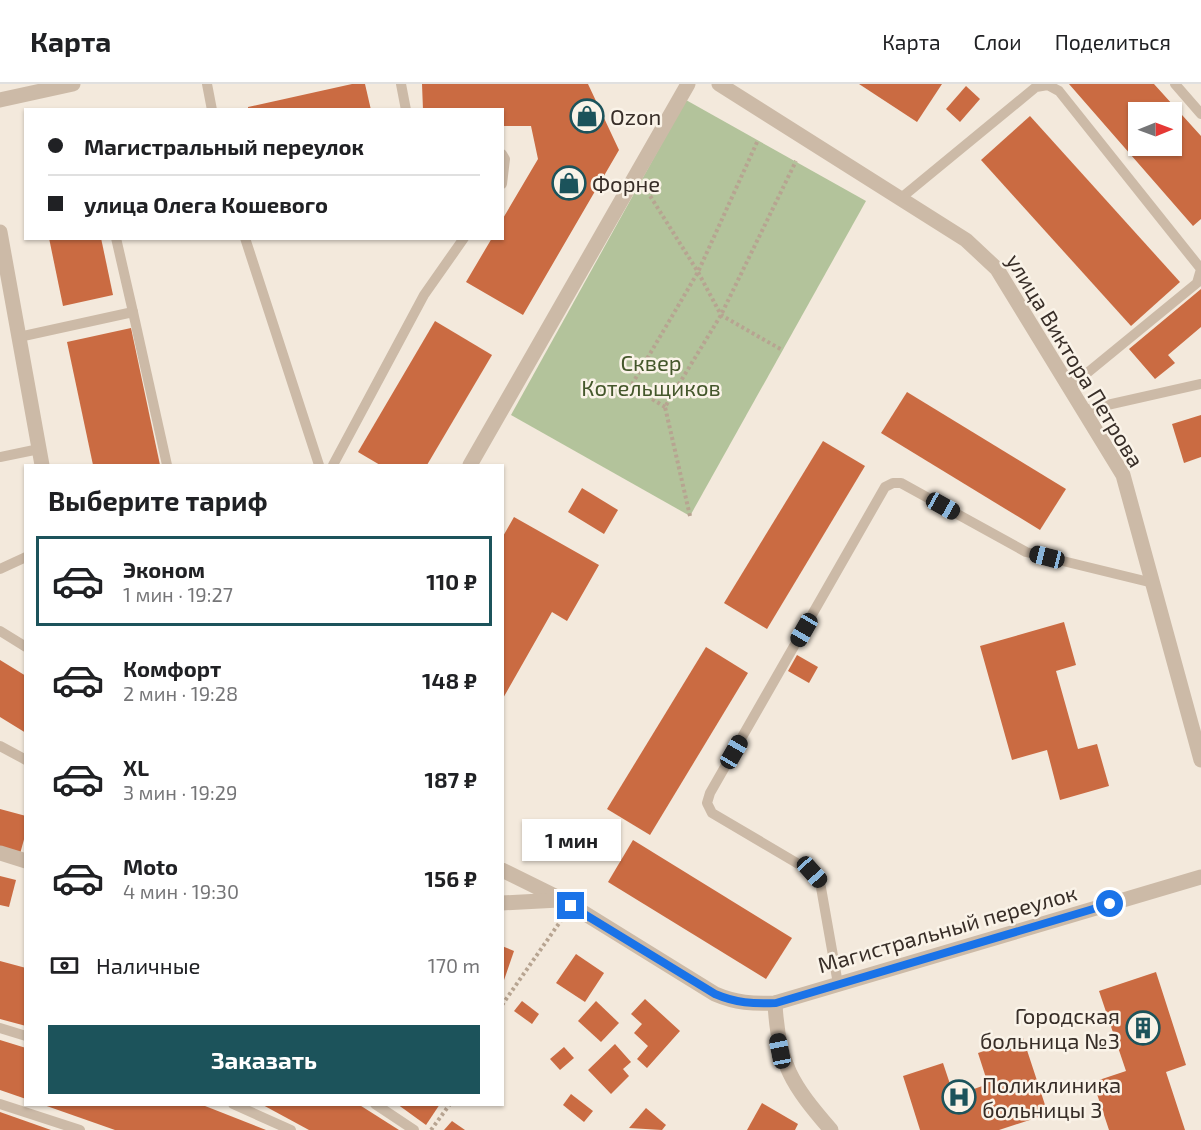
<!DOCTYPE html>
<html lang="ru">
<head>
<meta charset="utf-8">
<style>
	:root { --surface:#fff; --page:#f2f2f2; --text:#202124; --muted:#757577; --line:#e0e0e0; --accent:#1c535b }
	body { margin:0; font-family:"Exo 2",sans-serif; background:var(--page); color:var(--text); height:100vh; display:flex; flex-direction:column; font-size:22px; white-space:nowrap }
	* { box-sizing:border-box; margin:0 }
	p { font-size:20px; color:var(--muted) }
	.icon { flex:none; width:33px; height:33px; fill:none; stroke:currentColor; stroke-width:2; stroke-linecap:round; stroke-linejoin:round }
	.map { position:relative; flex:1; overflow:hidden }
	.panel { position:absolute; left:24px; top:380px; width:480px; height:642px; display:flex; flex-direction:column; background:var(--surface); border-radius:0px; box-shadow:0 2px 4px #0004 }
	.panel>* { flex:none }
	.banner { position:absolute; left:24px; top:24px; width:480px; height:132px; border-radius:0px; box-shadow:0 2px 4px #0004; display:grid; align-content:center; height:132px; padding:0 24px; background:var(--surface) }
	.needle { width:39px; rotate:89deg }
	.controls { position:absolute; left:1128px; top:18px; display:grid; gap:12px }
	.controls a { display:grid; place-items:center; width:54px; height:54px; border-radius:0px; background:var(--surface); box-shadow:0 2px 4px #0004; font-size:30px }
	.end { position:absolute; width:27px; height:27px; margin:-14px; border:8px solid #1a73e8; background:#fff; box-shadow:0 0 0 3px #fff }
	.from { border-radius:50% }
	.bubble { position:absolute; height:42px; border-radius:0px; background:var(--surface); box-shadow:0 2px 4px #0004; font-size:20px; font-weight:700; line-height:42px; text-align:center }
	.car { position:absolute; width:18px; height:36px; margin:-18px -9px; border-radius:8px; box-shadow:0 0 4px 2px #0007; background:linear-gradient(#222 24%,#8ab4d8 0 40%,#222 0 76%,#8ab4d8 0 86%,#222 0) }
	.banner b { display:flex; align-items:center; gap:21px; height:57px; font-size:22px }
	.banner b+b { border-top:2px solid var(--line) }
	.banner i { width:15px; height:15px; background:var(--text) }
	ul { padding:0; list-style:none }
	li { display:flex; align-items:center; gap:18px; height:90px; margin:0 12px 9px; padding:0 12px; border:3px solid transparent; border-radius:0px }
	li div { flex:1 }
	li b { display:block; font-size:22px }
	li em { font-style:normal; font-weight:700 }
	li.active { border-color:var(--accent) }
	li>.icon { width:54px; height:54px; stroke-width:1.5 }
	h2 { padding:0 24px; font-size:27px; line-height:72px }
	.pay { display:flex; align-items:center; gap:15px; height:66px; padding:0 24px; font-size:22px }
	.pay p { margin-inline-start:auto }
	.primary-button { display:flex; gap:12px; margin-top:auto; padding:12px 24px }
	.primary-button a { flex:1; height:69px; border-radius:0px; background:var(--accent); color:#fff; font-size:24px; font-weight:700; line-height:69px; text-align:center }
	header { display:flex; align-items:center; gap:36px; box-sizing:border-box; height:84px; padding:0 30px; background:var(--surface); border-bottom:2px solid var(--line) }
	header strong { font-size:28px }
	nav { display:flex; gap:33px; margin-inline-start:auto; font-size:21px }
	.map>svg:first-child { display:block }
	.green { fill:#b3c39b }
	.building { fill:#ca6b42; fill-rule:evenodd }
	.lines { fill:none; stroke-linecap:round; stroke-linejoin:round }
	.path { stroke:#b7a491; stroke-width:4; stroke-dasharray:3 3; stroke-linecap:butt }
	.service { stroke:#ccbaa7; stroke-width:10 }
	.minor { stroke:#ccbaa7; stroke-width:15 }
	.route { stroke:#1a73e8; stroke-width:8 }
	.labels { text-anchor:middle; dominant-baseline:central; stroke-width:5; stroke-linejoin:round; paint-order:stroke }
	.poi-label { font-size:22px; fill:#382e28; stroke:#faf3e8; text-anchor:start }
	.street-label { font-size:22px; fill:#382e28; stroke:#faf3e8 }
	.park-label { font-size:22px; fill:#44572b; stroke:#faf3e8 }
</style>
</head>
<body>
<header>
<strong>Карта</strong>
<nav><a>Карта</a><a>Слои</a><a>Поделиться</a></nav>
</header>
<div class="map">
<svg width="1201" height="1046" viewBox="0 0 1201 1046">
	<rect width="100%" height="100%" fill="#f3e9dc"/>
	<path class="green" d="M 686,16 L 866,117 L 690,432 L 511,331 Z"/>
	<g class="building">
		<path d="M 352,0 L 365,0 L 371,26 L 248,26 L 248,23 Z"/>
		<path d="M 422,0 L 588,0 L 619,66 L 523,231 L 466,198 L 492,154 L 502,154 L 502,136 L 538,75 L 531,42 L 502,42 L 502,26 L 423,26 Z"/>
		<path d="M 859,0 L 942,0 L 917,38 Z"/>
		<path d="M 1069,0 L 1154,0 L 1201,52 L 1201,135 L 1193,142 ZM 1138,28 L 1172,28 L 1172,62 L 1138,62 Z"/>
		<path d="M 966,2 L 980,15 L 960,38 L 946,25 Z"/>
		<path d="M 1030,32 L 1180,198 L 1131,242 L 981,76 Z"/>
		<path d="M 49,154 L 101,154 L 113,211 L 63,222 Z"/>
		<path d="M 1201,205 L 1201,243 L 1168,271 L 1175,279 L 1155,295 L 1129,265 Z"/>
		<path d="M 435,237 L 492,271 L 427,381 L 380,381 L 358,368 Z"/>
		<path d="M 131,244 L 160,381 L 93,381 L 67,258 Z"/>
		<path d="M 907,308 L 1066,405 L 1040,446 L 881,349 Z"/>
		<path d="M 1201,331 L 1201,373 L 1184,379 L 1172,340 Z"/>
		<path d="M 823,357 L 865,382 L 767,545 L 724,519 Z"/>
		<path d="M 582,404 L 618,426 L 604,450 L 568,428 Z"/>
		<path d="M 514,433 L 599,481 L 567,537 L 552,528 L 502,616 L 502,454 Z"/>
		<path d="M 1064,538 L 1076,581 L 1056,587 L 1078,665 L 1097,660 L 1109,702 L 1060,716 L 1047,666 L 1012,676 L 980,562 Z"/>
		<path d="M 706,563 L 748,589 L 650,751 L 607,725 Z"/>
		<path d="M 797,571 L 818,583 L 809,599 L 788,587 Z"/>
		<path d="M 0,576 L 26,592 L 26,649 L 0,633 Z"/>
		<path d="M 0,725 L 26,732 L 26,748 L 20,770 L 0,764 Z"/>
		<path d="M 633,756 L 792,854 L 766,895 L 608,798 Z"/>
		<path d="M 0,792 L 16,796 L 9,823 L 0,821 Z"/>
		<path d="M 502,862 L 514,867 L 503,899 L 502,899 Z"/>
		<path d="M 576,870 L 604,889 L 585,918 L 556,899 Z"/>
		<path d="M 0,877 L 26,884 L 26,942 L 0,935 Z"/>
		<path d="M 1156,888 L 1186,981 L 1166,988 L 1185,1046 L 1109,1046 L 1093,998 L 1126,987 L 1099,907 Z"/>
		<path d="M 645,915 L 680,947 L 647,984 L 637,975 L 648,962 L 634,949 L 642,940 L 631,930 Z"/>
		<path d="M 522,917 L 539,930 L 532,940 L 514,927 Z"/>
		<path d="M 596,917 L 619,939 L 601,958 L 578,937 Z"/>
		<path d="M 1023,954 L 1048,1030 L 999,1046 L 920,1046 L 903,992 L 943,979 L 954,1012 L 988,1000 L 978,969 Z"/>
		<path d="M 0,956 L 26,964 L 26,1015 L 0,1006 Z"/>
		<path d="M 615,960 L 631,978 L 623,985 L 629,992 L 611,1010 L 588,986 Z"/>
		<path d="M 564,963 L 574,974 L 560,986 L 550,975 Z"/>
		<path d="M 571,1010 L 593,1027 L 584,1038 L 563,1021 Z"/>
		<path d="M 762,1019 L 798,1040 L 795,1046 L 747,1046 Z"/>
		<path d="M 41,1020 L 200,1020 L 266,1046 L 115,1046 Z"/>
		<path d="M 261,1020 L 358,1020 L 399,1046 L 309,1046 Z"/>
		<path d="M 397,1020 L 440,1020 L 426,1041 Z"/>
		<path d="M 646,1024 L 666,1041 L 662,1046 L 629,1044 Z"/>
		<path d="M 0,1028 L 51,1046 L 0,1046 Z"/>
		<path d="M 452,1037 L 465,1046 L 444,1046 Z"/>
	</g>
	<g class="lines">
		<g class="path">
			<path d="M 647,107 L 698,188 L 721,231 L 782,266"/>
			<path d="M 665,323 L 631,302 L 698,188 L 758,56"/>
			<path d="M 690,432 L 665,323 L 721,231 L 796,77"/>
			<path d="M 502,921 L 562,835"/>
			<path d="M 431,1046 L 450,1020"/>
		</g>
		<g class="service">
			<path d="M 207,0 L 212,26"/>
			<path d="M 401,0 L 406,26"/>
			<path d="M 1175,0 L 1201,30"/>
			<path d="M 502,70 L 505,75 L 502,100"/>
			<path d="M 901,114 L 1036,3 L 1048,1 L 1059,7 L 1201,185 L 1197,199 L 1070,303"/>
			<path d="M 116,154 L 133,228"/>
			<path d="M 245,154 L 319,381"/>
			<path d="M 19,253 L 133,228 L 167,381"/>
			<path d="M 1085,326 L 1201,300"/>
			<path d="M 0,373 L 39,365"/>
			<path d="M 333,381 L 424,211 L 464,154"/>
			<path d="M 0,485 L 26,473"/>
			<path d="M 0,547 L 26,563"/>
			<path d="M 0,662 L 26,676"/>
			<path d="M 838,900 L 820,798 L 812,788 L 712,729 L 707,719 L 710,709 L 885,403 L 893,399 L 901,399 L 1026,468 L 1153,499"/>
			<path d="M 0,944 L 26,952"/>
			<path d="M 0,1020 L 80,1046"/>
			<path d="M 233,1020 L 291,1046"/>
			<path d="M 375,1020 L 414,1046"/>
		</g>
		<g class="minor">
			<path d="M 719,0 L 966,156 L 997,185 L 1123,391 L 1201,676"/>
			<path d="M 0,16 L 73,0"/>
			<path d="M 0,148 L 42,381"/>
			<path d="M 470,381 L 688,0"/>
			<path d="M 0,769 L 26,777"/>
			<path d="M 502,786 L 563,816 L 715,910 C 736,919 753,920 775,919 L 1201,793"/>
			<path d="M 502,819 L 559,816"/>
			<path d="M 775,919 C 778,980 792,1001 831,1046"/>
		</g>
	</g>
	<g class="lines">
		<path class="route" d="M 571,822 L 715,910 C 736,919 753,920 776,919 L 1110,820"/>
	</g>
	<defs>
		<g id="shop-ring" transform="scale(1.725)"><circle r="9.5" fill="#faf3e8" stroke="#1c535b" stroke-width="1.5"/><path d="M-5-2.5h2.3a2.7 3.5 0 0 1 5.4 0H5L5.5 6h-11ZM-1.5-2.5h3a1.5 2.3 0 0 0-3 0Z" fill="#1c535b"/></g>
		<g id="building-ring" transform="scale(1.725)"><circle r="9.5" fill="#faf3e8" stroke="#1c535b" stroke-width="1.5"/><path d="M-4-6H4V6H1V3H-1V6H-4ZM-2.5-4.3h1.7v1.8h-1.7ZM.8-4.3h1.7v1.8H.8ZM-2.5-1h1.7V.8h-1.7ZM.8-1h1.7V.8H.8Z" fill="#1c535b"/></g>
		<g id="hospital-ring" transform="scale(1.725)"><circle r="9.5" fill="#faf3e8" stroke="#1c535b" stroke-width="1.5"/><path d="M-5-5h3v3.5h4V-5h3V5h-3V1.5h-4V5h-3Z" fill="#1c535b"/></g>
	</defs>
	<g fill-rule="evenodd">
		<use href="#shop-ring" x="587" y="32"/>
		<use href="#shop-ring" x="569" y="99"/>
		<use href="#building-ring" x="1143" y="944"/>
		<use href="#hospital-ring" x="959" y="1013"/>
	</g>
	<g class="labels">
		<g class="poi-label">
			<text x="610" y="32">Ozon</text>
			<text x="592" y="99">Форне</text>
			<text x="1120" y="931" text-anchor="end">Городская<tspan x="1120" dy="25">больница №3</tspan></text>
			<text x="982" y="1000">Поликлиника<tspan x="982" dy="25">больницы 3</tspan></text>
		</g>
		<g class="street-label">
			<text transform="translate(1076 276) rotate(59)">улица Виктора Петрова</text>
			<text transform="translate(947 844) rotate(-16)">Магистральный переулок</text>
		</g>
		<g class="park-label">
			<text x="651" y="278">Сквер<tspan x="651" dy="25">Котельщиков</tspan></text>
		</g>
	</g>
</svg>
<div class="controls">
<a><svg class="needle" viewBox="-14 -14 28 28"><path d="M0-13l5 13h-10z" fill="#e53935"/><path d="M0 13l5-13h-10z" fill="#757577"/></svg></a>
</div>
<i class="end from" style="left:1110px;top:820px"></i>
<i class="end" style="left:571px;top:822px"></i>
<div class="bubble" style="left:522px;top:735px;width:99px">1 мин</div>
<i class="car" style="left:943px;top:422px;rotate:119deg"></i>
<i class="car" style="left:1047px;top:473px;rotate:284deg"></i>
<i class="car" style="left:804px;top:546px;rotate:210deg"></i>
<i class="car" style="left:734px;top:668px;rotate:30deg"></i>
<i class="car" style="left:812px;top:788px;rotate:138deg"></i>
<i class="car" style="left:780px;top:967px;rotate:349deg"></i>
<div class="banner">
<b><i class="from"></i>Магистральный переулок</b>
<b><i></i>улица Олега Кошевого</b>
</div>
<section class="panel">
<h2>Выберите тариф</h2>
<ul>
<li class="active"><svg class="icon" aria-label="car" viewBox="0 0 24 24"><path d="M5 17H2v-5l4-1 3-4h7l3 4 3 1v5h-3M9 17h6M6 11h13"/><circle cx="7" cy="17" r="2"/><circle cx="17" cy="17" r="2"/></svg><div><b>Эконом</b><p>1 мин · 19:27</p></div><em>110 ₽</em></li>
<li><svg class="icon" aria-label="car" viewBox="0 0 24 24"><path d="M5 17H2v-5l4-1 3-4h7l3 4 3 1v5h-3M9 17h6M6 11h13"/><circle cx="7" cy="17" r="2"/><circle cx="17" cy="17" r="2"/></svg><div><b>Комфорт</b><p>2 мин · 19:28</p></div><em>148 ₽</em></li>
<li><svg class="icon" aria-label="car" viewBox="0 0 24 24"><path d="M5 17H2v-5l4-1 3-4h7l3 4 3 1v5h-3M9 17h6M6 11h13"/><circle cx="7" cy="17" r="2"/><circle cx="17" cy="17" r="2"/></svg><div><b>XL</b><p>3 мин · 19:29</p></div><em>187 ₽</em></li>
<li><svg class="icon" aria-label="car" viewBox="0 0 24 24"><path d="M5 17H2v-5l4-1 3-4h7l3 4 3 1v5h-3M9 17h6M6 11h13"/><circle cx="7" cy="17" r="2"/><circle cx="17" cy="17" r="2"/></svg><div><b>Moto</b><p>4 мин · 19:30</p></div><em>156 ₽</em></li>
</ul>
<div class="pay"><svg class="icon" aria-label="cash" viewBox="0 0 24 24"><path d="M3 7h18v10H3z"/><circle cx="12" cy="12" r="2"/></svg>Наличные<p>170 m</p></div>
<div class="primary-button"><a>Заказать</a></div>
</section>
</div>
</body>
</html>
